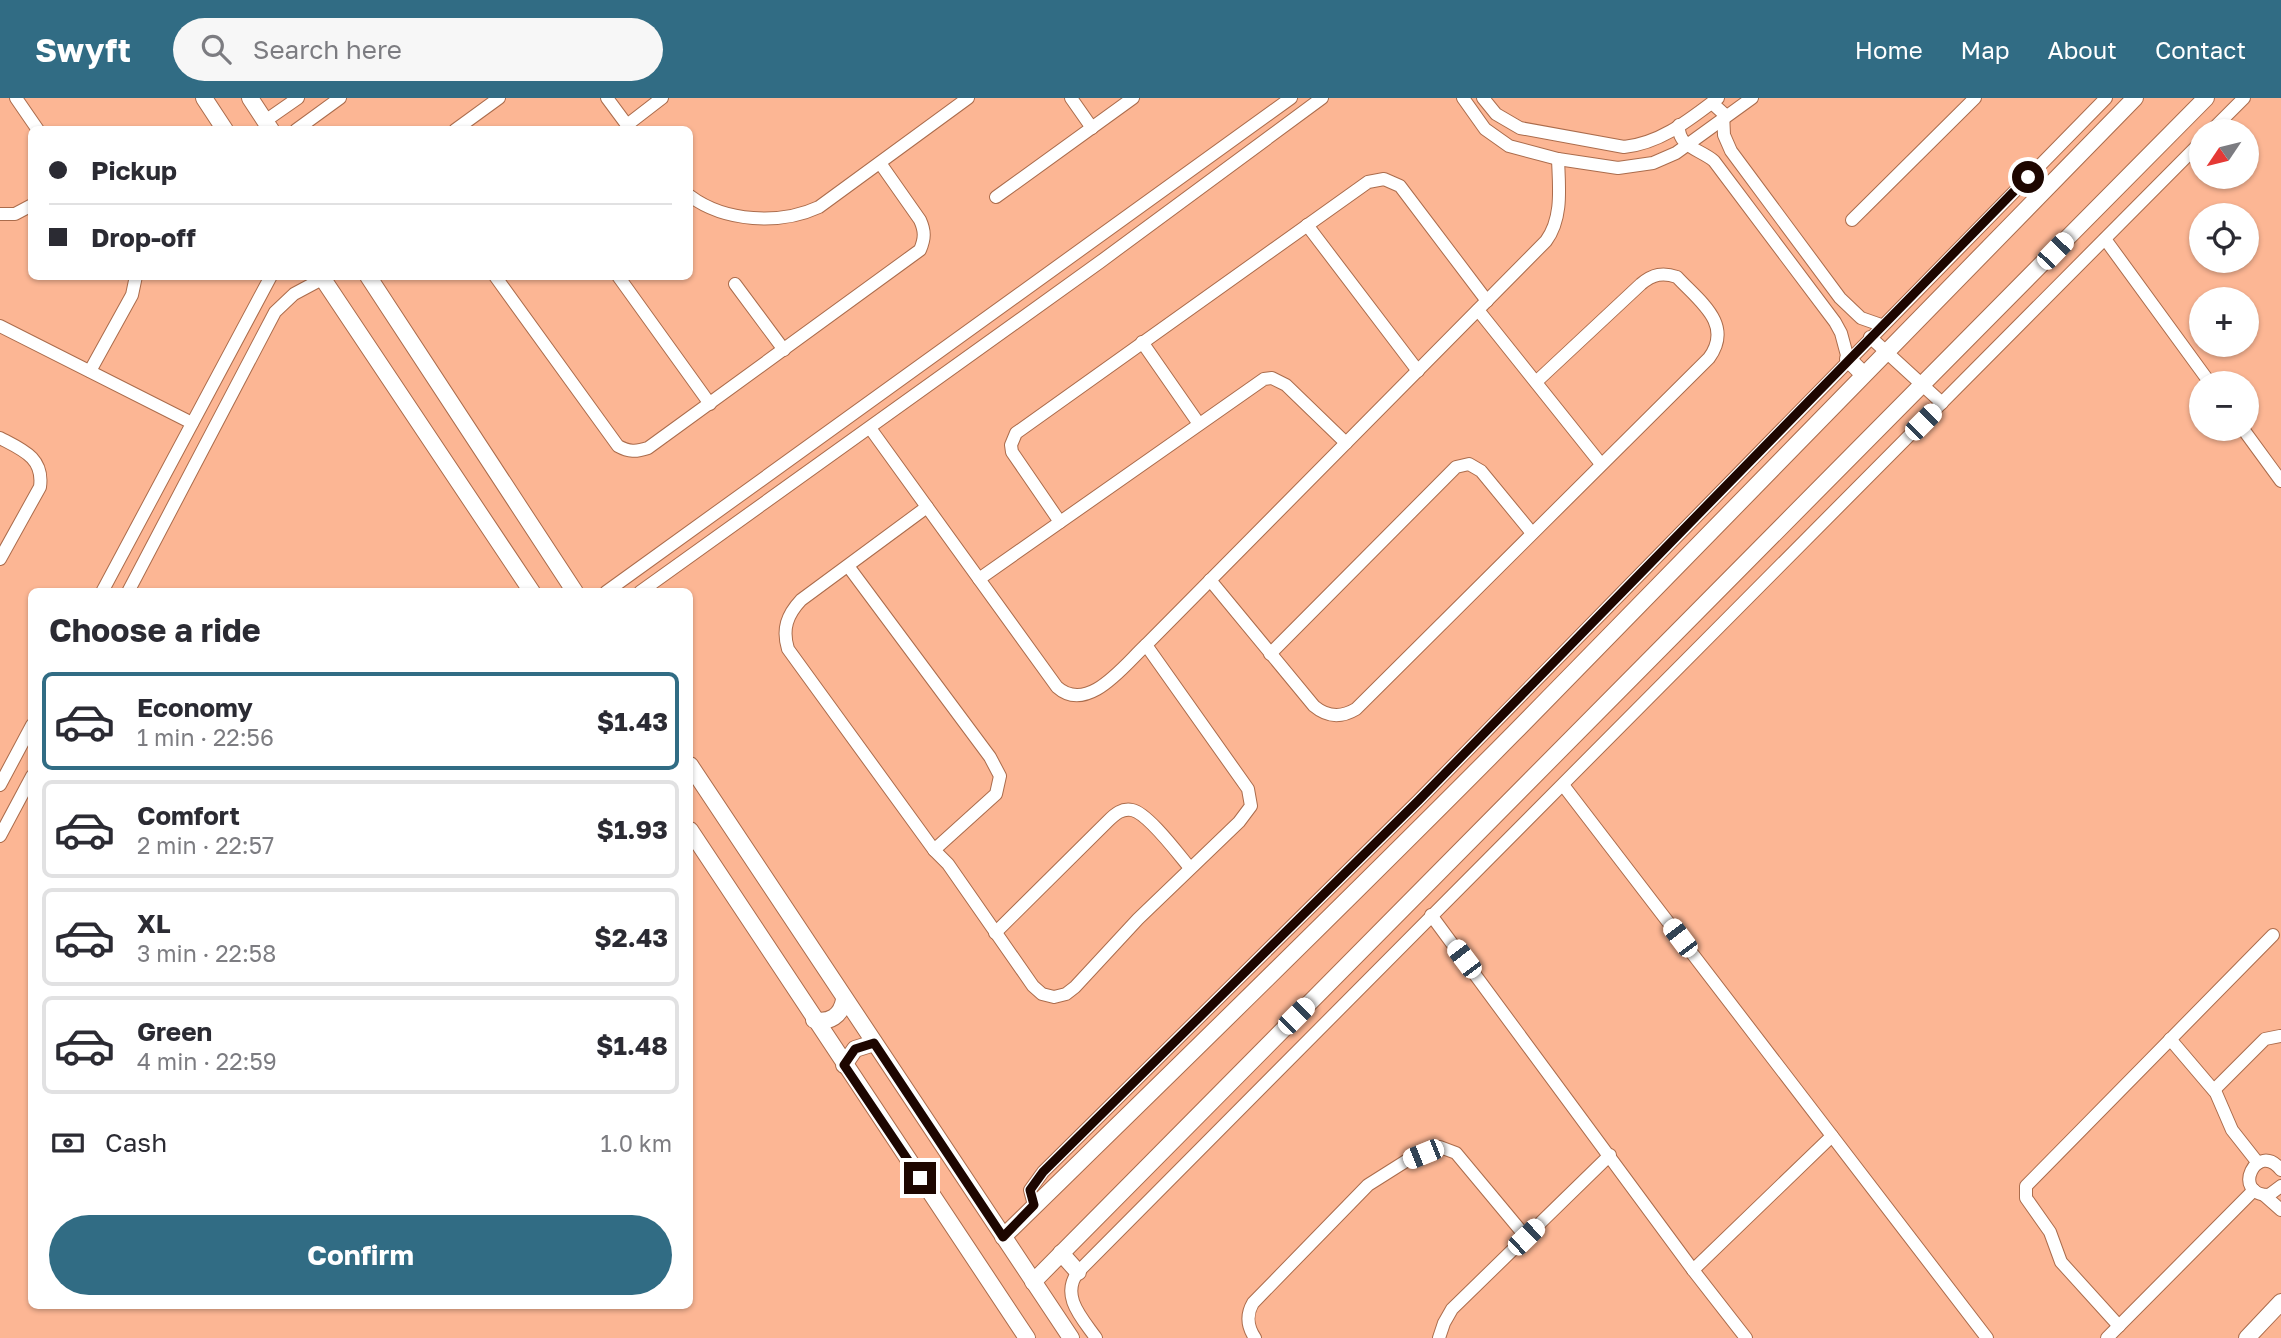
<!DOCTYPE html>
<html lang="en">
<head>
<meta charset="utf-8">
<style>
	:root { --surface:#fff; --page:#f7f7f7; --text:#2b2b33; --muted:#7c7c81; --line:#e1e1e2; --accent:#316c84 }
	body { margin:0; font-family:"Golos Text",sans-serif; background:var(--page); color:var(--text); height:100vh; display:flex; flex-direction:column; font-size:26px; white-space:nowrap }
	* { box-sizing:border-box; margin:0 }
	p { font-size:23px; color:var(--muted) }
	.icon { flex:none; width:38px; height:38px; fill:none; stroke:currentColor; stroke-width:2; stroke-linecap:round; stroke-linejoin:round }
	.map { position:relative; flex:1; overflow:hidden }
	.drawer { position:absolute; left:28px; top:490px; width:665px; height:721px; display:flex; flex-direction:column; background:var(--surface); border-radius:10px; box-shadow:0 2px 5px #0004 }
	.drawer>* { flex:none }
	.banner { position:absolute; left:28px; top:28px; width:665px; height:154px; border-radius:10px; box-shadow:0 2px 5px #0004; display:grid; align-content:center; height:154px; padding:0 21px; background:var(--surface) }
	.needle { width:46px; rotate:235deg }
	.fabs { position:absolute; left:2189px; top:21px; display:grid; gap:14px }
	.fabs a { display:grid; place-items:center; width:70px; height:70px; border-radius:50%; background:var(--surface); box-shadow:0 2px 5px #0004; font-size:35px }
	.end { position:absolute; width:32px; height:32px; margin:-16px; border:9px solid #1d0600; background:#fff; box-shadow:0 0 0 4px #fff }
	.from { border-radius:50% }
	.car { position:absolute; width:21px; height:42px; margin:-21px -10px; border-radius:9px; box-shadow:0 0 5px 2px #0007; background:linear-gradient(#fff 24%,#345 0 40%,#fff 0 76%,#345 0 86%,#fff 0) }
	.banner b { display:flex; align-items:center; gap:24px; height:66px; font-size:26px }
	.banner b+b { border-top:2px solid var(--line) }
	.banner i { width:18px; height:18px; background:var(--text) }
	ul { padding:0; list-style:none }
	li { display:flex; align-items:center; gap:21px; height:98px; margin:0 14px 10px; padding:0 7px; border:4px solid var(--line); border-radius:10px }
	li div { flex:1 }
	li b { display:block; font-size:26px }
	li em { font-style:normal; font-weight:700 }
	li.selected { border-color:var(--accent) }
	li>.icon { width:63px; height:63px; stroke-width:1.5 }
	h2 { padding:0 21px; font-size:32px; line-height:84px }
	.pay { display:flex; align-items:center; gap:18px; height:77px; padding:0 21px; font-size:26px }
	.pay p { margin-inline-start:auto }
	.cta { display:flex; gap:14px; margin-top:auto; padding:14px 21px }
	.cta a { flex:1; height:80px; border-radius:42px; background:var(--accent); color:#fff; font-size:28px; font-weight:700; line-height:80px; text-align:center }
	header { display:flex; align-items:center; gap:42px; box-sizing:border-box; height:98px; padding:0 35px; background:var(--accent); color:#fff }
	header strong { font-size:33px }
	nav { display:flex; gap:38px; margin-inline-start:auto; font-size:24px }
	.search { width:490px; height:63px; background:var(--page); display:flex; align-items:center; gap:18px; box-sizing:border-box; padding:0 24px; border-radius:38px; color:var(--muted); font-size:26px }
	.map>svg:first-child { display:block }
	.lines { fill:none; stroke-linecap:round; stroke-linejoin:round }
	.minor-casing { stroke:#ab6c4c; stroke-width:14 }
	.tertiary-casing { stroke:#ab6c4c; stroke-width:18 }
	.minor { stroke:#fff; stroke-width:12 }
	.tertiary { stroke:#fff; stroke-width:16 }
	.route { stroke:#1d0600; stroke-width:9 }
</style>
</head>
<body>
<header>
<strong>Swyft</strong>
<div class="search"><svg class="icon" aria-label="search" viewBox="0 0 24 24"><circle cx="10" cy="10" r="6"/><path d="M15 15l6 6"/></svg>Search here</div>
<nav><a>Home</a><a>Map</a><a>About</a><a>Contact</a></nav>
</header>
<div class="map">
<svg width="2281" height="1240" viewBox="0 0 2281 1240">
	<rect width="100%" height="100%" fill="#fcb694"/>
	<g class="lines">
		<g class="minor-casing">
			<g id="minor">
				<path d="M 16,0 L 38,32"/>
				<path d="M 607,0 L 630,31"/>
				<path d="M 1071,0 L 1092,30"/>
				<path d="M 1463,0 L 1485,31 L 1509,48 L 1558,61 L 1618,70 L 1653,65 L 1676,55 L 1752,0"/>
				<path d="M 1483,0 L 1496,16 L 1520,30 L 1624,49 C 1661,45 1689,22 1718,0"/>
				<path d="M 1712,5 L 1723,15 L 1724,37 L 1731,53 L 1840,200 L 1861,220 L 1881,227"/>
				<path d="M 265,23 L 298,0"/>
				<path d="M 627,27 L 662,0"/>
				<path d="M 1679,27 C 1677,49 1700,51 1714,63 L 1835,224 L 1841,235 L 1848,261"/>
				<path d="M 296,32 L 340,0"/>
				<path d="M 455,32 L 499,0"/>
				<path d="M 2211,33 L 2244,0"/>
				<path d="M 690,98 C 725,124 780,127 819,109 L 968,0"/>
				<path d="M 996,99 L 1133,0"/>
				<path d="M 0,116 L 15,116 L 32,107"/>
				<path d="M 1852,122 L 1975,0"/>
				<path d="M 1307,127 L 1418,273"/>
				<path d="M 2105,141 L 2210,285"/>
				<path d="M 495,178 L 618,348 C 629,354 636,354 648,350 L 920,152 C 925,140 925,133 920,122 L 880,65"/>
				<path d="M 618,178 L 710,306"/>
				<path d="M 735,186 L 784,252"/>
				<path d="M 1478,212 L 1601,366"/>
				<path d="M 0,228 L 192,325"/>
				<path d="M 1870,239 L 1942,305"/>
				<path d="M 1142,244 L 1199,326"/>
				<path d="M 90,273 L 132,197 L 136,178"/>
				<path d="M 870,330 L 1057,589 C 1088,617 1125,566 1146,547 L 1546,143 C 1563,120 1559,89 1558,61"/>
				<path d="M 2243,331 L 2281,383"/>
				<path d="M 0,340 C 23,352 44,360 40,389 L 0,461"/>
				<path d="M 927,409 L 801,502 C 787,517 782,531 788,551 L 934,752 L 948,766 L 1033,888 L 1042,896 L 1054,899 L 1066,896 L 1075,889 L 1138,821 L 1239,724 L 1251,708 L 1248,691 L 1146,547"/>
				<path d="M 1060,424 L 1012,354 L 1011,347 L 1016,335 L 1368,84 L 1384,81 L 1400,88 L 1487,203"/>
				<path d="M 848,468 L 990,659 L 1000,678 L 996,696 L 934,752"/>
				<path d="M 979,481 L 1264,281 L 1272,280 L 1286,287 L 1346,345"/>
				<path d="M 1210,482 L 1314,608 C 1327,619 1341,620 1356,611 L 1709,260 C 1734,226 1699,203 1677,179 C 1663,174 1653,176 1641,186 L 1536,284"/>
				<path d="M 102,494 L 271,178"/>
				<path d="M 128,494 L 275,214 L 294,196 L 322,181"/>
				<path d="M 606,494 L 1291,0"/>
				<path d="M 640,494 L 1100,164 L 1322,0"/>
				<path d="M 1270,556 L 1456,369 L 1469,366 L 1481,373 L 1532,435"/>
				<path d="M 0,687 L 32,627"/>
				<path d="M 1563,687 L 1987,1240"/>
				<path d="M 0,738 L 32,678"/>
				<path d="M 1431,817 L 1693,1172 L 1746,1240"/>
				<path d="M 995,835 L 1108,723 C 1115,716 1122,710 1132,712 C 1148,715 1179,757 1190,770"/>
				<path d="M 2170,941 L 2216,995 L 2232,1032 L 2258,1065"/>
				<path d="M 2214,992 L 2265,941 L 2280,938"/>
				<path d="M 2281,1072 C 2257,1041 2230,1097 2269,1097 L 2281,1088"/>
				<path d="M 2264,1097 L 2281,1112"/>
				<path d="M 1034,1107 L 1030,1092 L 1043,1074 L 1418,703 L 2106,0"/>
				<path d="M 1693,1172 L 1832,1038"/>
				<path d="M 2119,1228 L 2061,1164 L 2050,1134 L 2026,1100 L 2026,1088 L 2273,837"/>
				<path d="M 1096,1240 C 1082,1220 1060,1198 1078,1174 L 2202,43"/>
				<path d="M 1255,1240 C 1247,1228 1246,1217 1253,1205 L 1368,1087 L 1406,1063 L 1440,1049 L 1456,1055 L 1526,1139"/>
				<path d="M 1439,1240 L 1444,1225 L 1452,1211 L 1610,1057"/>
				<path d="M 2107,1240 L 2254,1092"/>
			</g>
		</g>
		<g class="tertiary-casing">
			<g id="tertiary">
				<path d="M 204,0 L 225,32"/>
				<path d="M 250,0 L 271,32"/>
				<path d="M 321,178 L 532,494"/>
				<path d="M 368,178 L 575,494"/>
				<path d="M 1848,261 L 1863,276"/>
				<path d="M 690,667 L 1071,1240"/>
				<path d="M 690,732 L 1027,1240"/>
				<path d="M 814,922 C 830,925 841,918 844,902"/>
				<path d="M 844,967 L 855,951 L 874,945"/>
				<path d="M 1003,1139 C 1174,972 1346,805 1514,635 C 1722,424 1927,210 2135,0"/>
				<path d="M 1061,1155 L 1078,1174"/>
				<path d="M 1033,1184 L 2206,0"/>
				<path d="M 2247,1240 L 2281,1204"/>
			</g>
		</g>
		<use href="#minor" class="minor"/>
		<use href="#tertiary" class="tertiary"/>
	</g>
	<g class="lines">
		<path class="route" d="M 920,1080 L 844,967 L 855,951 L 874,945 L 1003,1139 L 1034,1107 L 1030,1092 L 1043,1074 L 1418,703 L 2028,79"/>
	</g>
</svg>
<div class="fabs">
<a><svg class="needle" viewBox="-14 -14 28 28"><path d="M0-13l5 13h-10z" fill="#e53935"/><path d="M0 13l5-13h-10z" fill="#7c7c81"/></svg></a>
<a><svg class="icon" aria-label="locate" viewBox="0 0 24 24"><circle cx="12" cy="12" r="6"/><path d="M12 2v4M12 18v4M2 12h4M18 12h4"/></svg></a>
<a>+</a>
<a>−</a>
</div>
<i class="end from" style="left:2028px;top:79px"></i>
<i class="end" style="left:920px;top:1080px"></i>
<i class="car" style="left:2055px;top:153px;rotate:44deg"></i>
<i class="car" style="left:1923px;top:324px;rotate:45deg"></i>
<i class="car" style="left:1680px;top:840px;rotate:323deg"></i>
<i class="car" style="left:1464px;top:861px;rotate:323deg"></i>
<i class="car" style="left:1296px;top:918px;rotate:45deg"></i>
<i class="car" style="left:1423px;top:1056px;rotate:248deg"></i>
<i class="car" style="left:1526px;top:1139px;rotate:46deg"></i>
<div class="banner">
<b><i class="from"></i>Pickup</b>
<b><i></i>Drop-off</b>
</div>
<section class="drawer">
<h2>Choose a ride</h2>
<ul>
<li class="selected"><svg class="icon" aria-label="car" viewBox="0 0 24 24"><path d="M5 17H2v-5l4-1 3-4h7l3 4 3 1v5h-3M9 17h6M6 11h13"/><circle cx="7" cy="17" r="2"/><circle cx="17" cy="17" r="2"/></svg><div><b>Economy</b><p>1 min · 22:56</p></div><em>$1.43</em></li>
<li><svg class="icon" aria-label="car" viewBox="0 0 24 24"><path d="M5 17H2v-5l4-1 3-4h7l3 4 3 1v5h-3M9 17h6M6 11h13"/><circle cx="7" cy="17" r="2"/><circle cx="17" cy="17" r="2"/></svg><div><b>Comfort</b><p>2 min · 22:57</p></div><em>$1.93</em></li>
<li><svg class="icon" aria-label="car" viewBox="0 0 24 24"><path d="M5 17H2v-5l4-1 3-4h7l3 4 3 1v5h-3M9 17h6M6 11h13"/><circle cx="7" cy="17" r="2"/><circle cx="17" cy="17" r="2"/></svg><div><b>XL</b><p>3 min · 22:58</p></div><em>$2.43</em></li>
<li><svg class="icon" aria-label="car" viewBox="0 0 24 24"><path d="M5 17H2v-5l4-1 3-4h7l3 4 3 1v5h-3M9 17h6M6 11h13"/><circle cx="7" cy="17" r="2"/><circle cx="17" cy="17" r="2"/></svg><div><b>Green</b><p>4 min · 22:59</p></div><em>$1.48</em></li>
</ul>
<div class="pay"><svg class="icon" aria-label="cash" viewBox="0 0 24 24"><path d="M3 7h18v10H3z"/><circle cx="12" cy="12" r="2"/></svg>Cash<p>1.0 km</p></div>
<div class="cta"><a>Confirm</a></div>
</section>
</div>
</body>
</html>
